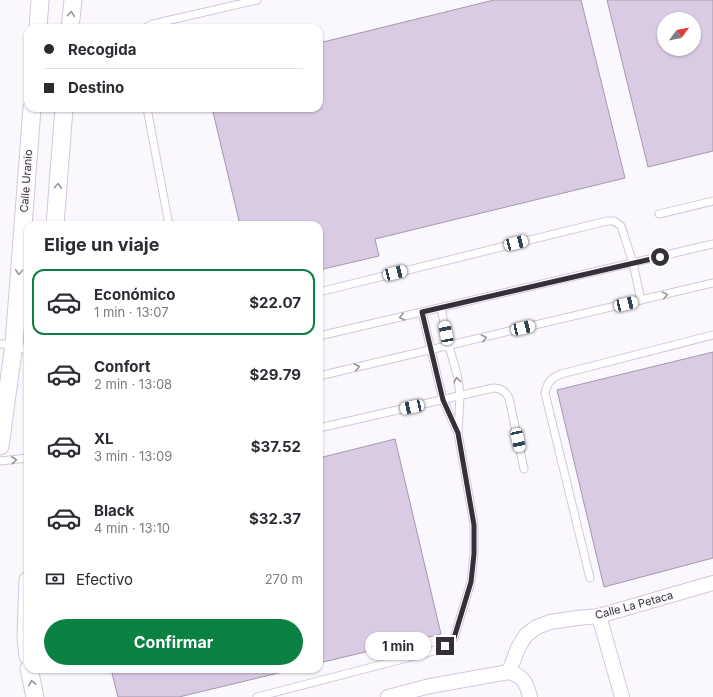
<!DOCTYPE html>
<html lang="es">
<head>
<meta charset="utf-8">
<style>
	:root { --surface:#fff; --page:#f2f2f3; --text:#2b2b33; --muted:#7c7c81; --line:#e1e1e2; --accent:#0b8043 }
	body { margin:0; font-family:Inter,sans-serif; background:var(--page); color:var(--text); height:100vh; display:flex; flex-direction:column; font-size:15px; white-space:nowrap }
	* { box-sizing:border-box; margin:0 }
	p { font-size:13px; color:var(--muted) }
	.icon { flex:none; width:22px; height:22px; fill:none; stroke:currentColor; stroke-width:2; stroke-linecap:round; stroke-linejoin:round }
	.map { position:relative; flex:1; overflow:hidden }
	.details { position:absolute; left:24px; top:221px; width:299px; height:452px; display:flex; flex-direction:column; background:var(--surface); border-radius:12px; box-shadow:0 1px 3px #0004 }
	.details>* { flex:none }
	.guide { position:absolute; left:24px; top:24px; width:299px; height:88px; border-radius:12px; box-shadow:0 1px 3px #0004; display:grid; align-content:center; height:88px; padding:0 20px; background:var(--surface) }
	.needle { width:26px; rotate:58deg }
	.controls { position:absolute; left:657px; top:12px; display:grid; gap:8px }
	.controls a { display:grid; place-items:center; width:44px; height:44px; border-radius:50%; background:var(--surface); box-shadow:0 1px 3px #0004; font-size:20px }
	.end { position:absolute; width:18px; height:18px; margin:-9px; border:5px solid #342f38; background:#fff; box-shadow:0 0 0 2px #fff }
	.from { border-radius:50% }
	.bubble { position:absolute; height:28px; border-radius:14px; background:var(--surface); box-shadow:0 1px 3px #0004; font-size:13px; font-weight:700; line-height:28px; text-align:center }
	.car { position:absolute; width:12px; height:24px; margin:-12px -6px; border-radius:5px; box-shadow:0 0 3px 1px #0007; background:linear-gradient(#fff 24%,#345 0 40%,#fff 0 76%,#345 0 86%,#fff 0) }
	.guide b { display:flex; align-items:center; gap:14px; height:38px; font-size:15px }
	.guide b+b { border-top:1px solid var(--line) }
	.guide i { width:10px; height:10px; background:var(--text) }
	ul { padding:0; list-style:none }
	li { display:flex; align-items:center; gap:12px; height:66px; margin:0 8px 6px; padding:0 12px; border:2px solid transparent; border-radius:12px }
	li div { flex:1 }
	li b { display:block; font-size:15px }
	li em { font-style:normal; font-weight:700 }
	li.active { border-color:var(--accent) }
	li>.icon { width:36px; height:36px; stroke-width:1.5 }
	h2 { padding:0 20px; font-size:18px; line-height:48px }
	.pay { display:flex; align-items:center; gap:10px; height:44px; padding:0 20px; font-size:15px }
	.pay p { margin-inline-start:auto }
	.action { display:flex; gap:8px; margin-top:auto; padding:8px 20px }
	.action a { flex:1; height:46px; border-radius:24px; background:var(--accent); color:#fff; font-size:16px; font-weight:700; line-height:46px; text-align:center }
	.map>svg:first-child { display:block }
	.building { fill:#d9cbe4; stroke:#a497ae; fill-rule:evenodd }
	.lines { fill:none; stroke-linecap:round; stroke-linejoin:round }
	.service-casing { stroke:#d3c5de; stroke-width:9 }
	.minor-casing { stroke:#d3c5de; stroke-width:16 }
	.tertiary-casing { stroke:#d3c5de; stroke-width:19 }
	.service { stroke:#fff; stroke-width:7 }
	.minor { stroke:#fff; stroke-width:14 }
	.tertiary { stroke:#fff; stroke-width:17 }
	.oneway { stroke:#9a979c }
	.route { stroke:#342f38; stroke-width:5 }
	.labels { text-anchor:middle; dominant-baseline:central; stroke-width:4; stroke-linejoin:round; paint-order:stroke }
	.street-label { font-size:11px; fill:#342f38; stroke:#fbf8fd }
</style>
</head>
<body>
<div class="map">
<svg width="713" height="697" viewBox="0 0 713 697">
	<rect width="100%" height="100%" fill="#fbf8fd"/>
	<g class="building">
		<path d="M 494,0 L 581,0 L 625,178 L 375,239 L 379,256 L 319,270 L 319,225 L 240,225 L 212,108 L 319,108 L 319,43 Z"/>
		<path d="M 607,0 L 713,0 L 713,151 L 648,167 ZM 664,19 L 694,19 L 694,49 L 664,49 Z"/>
		<path d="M 713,352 L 713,558 L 604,587 L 557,390 Z"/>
		<path d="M 395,439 L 441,634 L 319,663 L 319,458 Z"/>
		<path d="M 111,669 L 295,669 L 179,697 L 118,697 Z"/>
	</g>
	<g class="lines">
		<g class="service-casing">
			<g id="service">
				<path d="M 145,28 L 153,24 L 257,0"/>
				<path d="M 147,108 L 169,225"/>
				<path d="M 659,214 L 713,201"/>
				<path d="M 319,292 L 607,221 L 614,221 L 621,226 L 633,263 L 641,300"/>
				<path d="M 422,312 L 443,400 L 457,431"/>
				<path d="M 319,336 L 713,244"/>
				<path d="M 0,344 L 14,344 L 28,351"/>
				<path d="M 319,376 L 713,283"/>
				<path d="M 319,428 L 493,388 C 501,388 505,391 509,398 L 524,469"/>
				<path d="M 0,461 L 28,458"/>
				<path d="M 590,578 L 545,393 C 547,383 551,378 561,374 L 713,335"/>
				<path d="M 257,697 L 430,652 L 445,646 L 454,638 L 471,582 L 474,554 L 474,525 L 458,433 L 460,396 L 458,378 L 449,346 L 441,308"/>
			</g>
		</g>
		<g class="minor-casing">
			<g id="minor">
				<path d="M 599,616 L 622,697"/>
				<path d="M 509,672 L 518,648 L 526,635 L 537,627 L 550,622 L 577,618 L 599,616 L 713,583"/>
				<path d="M 388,697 L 430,686 L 509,672 C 524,677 526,682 530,697"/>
			</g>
		</g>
		<g class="tertiary-casing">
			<g id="tertiary">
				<path d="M 38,28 L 40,0"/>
				<path d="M 70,28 L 73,0"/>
				<path d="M 55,225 L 64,108"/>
				<path d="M 0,446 L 14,344 L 32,108"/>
				<path d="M 28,580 L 26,637 L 28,656"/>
				<path d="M 29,669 L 35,697"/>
			</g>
		</g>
		<use href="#service" class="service"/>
		<use href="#minor" class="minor"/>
		<use href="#tertiary" class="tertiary"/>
	</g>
	<defs><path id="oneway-chevron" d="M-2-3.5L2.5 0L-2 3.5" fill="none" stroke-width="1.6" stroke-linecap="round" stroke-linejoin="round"/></defs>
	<g class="oneway">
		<use href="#oneway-chevron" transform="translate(71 14) rotate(-85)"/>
		<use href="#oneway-chevron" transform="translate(58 186) rotate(-85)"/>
		<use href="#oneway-chevron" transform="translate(19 272) rotate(94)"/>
		<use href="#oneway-chevron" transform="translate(665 295) rotate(-13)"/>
		<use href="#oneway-chevron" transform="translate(402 317) rotate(167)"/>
		<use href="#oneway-chevron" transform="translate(484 338) rotate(-13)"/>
		<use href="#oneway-chevron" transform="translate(357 367) rotate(-13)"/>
		<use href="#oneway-chevron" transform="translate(457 380) rotate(-100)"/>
		<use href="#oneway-chevron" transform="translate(14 460) rotate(-6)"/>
		<use href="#oneway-chevron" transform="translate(32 683) rotate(-102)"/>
	</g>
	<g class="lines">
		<path class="route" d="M 445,646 L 454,638 L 471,582 L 474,554 L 474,525 L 458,433 L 443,400 L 422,312 L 660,257"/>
	</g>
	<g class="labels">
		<g class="street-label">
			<text transform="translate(26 181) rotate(-86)">Calle Uranio</text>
			<text transform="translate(634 605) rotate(-15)">Calle La Petaca</text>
		</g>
	</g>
</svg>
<div class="controls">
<a><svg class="needle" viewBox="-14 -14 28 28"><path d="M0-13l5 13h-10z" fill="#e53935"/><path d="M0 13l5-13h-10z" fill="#7c7c81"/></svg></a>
</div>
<i class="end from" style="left:660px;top:257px"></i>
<i class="end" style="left:445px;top:646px"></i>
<div class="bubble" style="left:365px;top:632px;width:66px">1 min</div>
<i class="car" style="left:516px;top:243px;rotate:76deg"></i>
<i class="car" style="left:395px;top:273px;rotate:76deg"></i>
<i class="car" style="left:626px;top:304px;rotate:77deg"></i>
<i class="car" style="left:523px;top:328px;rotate:77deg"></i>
<i class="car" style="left:446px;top:333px;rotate:349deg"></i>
<i class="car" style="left:412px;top:407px;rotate:258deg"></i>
<i class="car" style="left:518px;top:440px;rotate:168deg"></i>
<div class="guide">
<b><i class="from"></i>Recogida</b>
<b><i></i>Destino</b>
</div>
<section class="details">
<h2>Elige un viaje</h2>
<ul>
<li class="active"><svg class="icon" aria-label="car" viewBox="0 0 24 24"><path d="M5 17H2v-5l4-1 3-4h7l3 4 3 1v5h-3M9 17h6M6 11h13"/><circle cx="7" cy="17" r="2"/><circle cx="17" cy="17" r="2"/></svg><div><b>Económico</b><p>1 min · 13:07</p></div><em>$22.07</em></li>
<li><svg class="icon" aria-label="car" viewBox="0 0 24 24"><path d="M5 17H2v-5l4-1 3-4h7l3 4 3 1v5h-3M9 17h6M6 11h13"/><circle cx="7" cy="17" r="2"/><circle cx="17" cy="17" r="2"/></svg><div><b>Confort</b><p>2 min · 13:08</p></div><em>$29.79</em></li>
<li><svg class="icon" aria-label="car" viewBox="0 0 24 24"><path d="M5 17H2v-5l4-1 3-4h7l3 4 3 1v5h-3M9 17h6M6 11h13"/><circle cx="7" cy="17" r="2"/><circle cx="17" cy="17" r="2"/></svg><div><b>XL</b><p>3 min · 13:09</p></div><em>$37.52</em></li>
<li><svg class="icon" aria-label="car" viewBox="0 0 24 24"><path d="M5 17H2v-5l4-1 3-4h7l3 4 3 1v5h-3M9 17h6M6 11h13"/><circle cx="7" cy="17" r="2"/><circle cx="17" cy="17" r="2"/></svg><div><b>Black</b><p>4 min · 13:10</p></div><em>$32.37</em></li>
</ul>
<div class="pay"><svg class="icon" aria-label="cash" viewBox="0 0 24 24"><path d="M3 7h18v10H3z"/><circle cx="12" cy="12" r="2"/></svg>Efectivo<p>270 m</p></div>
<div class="action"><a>Confirmar</a></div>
</section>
</div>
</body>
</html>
